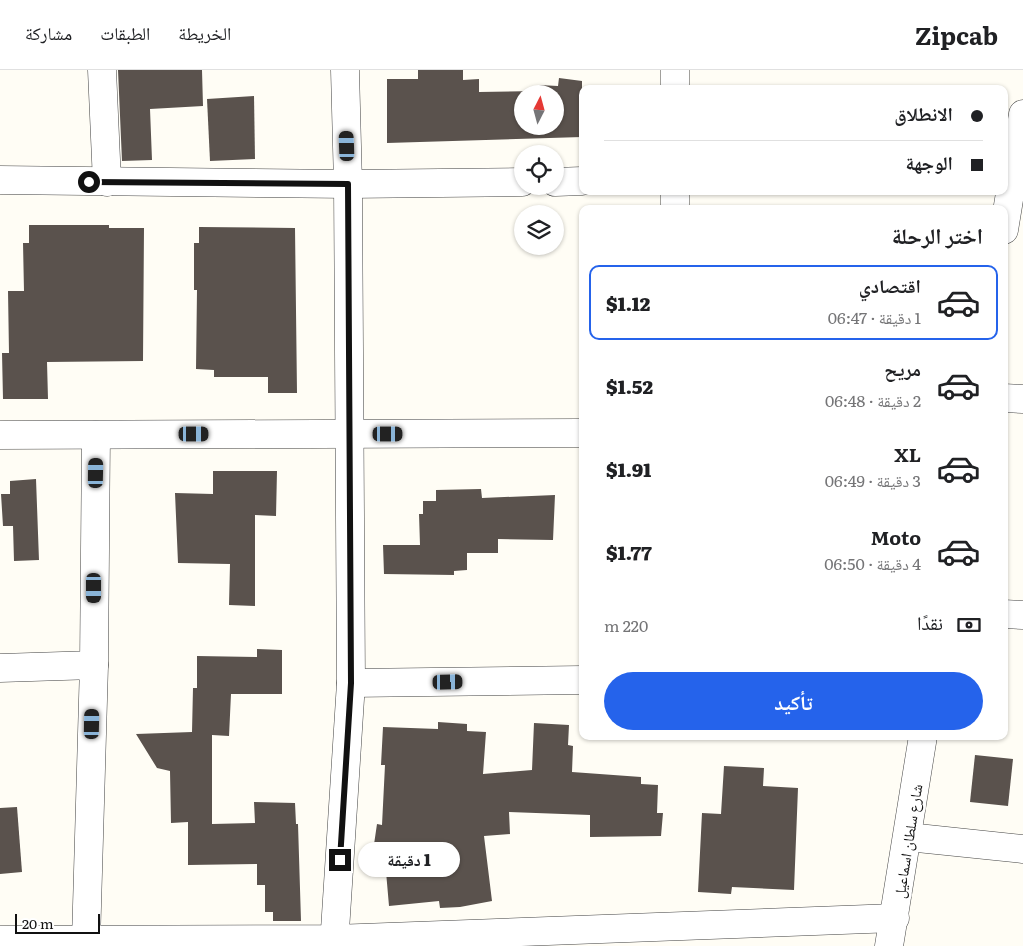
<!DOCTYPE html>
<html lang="ar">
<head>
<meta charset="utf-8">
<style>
	:root { --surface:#fff; --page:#f2f2f2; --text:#202124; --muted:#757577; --line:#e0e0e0; --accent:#2563eb }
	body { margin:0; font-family:Literata,"Noto Naskh Arabic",serif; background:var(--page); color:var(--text); direction:rtl; height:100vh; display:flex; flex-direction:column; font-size:19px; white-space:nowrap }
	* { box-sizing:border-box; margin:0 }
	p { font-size:16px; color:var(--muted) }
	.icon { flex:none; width:28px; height:28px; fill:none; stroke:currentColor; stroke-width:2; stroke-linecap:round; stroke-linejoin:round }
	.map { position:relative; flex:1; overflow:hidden; direction:ltr }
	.side { position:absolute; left:579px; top:135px; width:429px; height:535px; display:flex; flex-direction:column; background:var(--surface); border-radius:10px; box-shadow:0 1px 4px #0004; direction:rtl }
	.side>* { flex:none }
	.banner { position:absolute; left:579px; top:15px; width:429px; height:110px; border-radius:10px; box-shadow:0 1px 4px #0004; direction:rtl; display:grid; align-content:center; height:110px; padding:0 25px; background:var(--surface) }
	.needle { width:32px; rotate:6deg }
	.fabs { position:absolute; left:514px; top:15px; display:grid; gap:10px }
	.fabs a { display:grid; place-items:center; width:50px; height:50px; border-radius:50%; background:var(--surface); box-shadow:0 1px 4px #0004; font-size:25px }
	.scale { position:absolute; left:15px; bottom:12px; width:85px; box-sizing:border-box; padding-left:5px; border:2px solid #111; border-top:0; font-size:14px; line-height:18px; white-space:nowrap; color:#111; -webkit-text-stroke:4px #fff; paint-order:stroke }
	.end { position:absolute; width:22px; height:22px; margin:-11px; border:6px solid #111; background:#fff; box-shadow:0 0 0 2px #fff }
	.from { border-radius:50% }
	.bubble { position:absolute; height:35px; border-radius:18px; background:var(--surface); box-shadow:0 1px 4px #0004; font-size:16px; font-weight:800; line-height:35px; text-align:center; direction:rtl }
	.car { position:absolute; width:15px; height:30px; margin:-15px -8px; border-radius:6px; box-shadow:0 0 4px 1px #0007; background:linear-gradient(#222 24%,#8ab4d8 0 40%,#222 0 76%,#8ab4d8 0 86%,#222 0) }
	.banner b { display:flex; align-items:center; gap:18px; height:48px; font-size:19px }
	.banner b+b { border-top:1px solid var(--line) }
	.banner i { width:12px; height:12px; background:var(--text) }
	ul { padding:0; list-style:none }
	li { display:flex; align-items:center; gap:15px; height:75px; margin:0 10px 8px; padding:0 15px; border:2px solid transparent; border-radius:10px }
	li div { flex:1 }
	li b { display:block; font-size:19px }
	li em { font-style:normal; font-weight:800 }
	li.selected { border-color:var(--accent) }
	li>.icon { width:45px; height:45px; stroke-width:1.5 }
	h2 { padding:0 25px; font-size:22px; line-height:60px }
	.pay { display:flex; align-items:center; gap:12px; height:55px; padding:0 25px; font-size:19px }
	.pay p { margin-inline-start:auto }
	.button { display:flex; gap:10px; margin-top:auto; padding:10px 25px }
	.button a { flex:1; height:58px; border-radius:30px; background:var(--accent); color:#fff; font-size:20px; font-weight:800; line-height:58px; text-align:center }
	header { display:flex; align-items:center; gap:30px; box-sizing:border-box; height:70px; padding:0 25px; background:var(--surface); border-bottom:1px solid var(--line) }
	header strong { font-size:24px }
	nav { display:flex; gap:28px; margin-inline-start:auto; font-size:18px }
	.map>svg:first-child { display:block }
	.building { fill:#5a524d; fill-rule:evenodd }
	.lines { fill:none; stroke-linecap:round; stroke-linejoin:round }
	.minor-casing { stroke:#444; stroke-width:29 }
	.minor { stroke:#fff; stroke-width:28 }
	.route { stroke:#111; stroke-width:6 }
	.labels { text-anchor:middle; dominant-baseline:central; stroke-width:5; stroke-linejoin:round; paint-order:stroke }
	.street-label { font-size:15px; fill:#111; stroke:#fff }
</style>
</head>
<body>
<header>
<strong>Zipcab</strong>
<nav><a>الخريطة</a><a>الطبقات</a><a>مشاركة</a></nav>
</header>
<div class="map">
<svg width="1023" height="876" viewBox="0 0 1023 876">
	<rect width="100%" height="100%" fill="#fffdf5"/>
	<g class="building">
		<path d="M 118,0 L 202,0 L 203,36 L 150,39 L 152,90 L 122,91 Z"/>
		<path d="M 418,0 L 463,0 L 463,10 L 479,9 L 479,22 L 539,21 L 539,15 L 558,16 L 559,8 L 582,11 L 582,67 L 387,73 L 387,9 L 418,9 ZM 522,24 L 555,24 L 555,56 L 522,56 Z"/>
		<path d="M 254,26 L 255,89 L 210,91 L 207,29 Z"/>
		<path d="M 29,155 L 109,155 L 109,158 L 144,158 L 143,291 L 47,292 L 48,329 L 3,329 L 2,283 L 9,283 L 8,221 L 24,221 L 23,173 L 29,173 Z"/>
		<path d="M 199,157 L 295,158 L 297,323 L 268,323 L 268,307 L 214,307 L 214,300 L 196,299 L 197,220 L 194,220 L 194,173 L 199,173 Z"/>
		<path d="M 213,401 L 277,401 L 276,446 L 255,445 L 255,536 L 229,535 L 230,494 L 178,493 L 175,423 L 213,424 Z"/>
		<path d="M 36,409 L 39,490 L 14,491 L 13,456 L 3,456 L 1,424 L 10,424 L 10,411 Z"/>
		<path d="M 481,419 L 482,428 L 555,425 L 553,470 L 498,469 L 498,483 L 467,483 L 467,500 L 454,501 L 454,505 L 384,504 L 383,475 L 420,475 L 419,444 L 423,444 L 423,431 L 436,431 L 436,420 Z"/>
		<path d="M 257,579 L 282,580 L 282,624 L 231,624 L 229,666 L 212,665 L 212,754 L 255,753 L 254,732 L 295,733 L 296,754 L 298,754 L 301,851 L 273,851 L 273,842 L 265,842 L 265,815 L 257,815 L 257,794 L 188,795 L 188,752 L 171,753 L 170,701 L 157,698 L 136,664 L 192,662 L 193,618 L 197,618 L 197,586 L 257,587 Z"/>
		<path d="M 438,652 L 467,654 L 467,661 L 486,662 L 483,704 L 532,700 L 534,653 L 569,655 L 568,675 L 573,676 L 572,702 L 641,707 L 641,714 L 658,715 L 657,743 L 663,743 L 661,766 L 590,767 L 590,745 L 509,742 L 510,764 L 484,766 L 492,831 L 460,837 L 440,838 L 439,831 L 389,836 L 385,790 L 372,788 L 377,754 L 382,755 L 385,695 L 381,695 L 383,657 L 438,659 Z"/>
		<path d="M 975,685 L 1013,689 L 1008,736 L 970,732 Z"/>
		<path d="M 724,696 L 764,698 L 763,716 L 798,718 L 794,820 L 732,817 L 731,824 L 698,822 L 702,743 L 721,744 Z"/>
		<path d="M 17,737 L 22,802 L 0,804 L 0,738 Z"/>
	</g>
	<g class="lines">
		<g class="minor-casing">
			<g id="minor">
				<path d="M 102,0 L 107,112"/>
				<path d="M 675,0 L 675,19"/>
				<path d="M 0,110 L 348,114 L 522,112"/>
				<path d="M 555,112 L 582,111"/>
				<path d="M 675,121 L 675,139"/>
				<path d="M 1004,160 L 1023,44"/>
				<path d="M 1004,328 L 1023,329"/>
				<path d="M 0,365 L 582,363"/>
				<path d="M 1004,544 L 1023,545"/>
				<path d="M 0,598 L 94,595 L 96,365"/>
				<path d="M 351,613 L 582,610"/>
				<path d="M 908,767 L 1023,779"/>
				<path d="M 0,870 L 334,869 L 895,848"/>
				<path d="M 86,871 L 94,595"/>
				<path d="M 334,876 L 351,613 L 348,114 L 345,0"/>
				<path d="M 889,876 L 923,666"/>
			</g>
		</g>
		<use href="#minor" class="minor"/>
	</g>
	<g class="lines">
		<path class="route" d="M 89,112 L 348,114 L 351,613 L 340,790"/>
	</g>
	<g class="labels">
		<g class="street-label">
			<text transform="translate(907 771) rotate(-81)">شارع سلطان اسماعيل</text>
		</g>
	</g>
</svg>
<div class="fabs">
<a><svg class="needle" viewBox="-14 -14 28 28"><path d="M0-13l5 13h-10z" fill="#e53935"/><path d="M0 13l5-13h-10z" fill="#757577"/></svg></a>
<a><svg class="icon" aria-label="locate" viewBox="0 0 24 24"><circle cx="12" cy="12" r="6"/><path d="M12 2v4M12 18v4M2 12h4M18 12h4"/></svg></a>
<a><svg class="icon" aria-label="layers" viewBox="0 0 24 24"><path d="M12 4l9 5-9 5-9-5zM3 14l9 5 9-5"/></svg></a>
</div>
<div class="scale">20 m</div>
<i class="end from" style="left:89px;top:112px"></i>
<i class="end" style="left:340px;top:790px"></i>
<div class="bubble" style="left:358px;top:772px;width:102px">1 دقيقة</div>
<i class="car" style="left:347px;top:76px;rotate:358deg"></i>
<i class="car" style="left:194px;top:364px;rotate:90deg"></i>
<i class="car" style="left:388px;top:364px;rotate:90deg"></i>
<i class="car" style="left:96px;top:403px;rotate:1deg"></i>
<i class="car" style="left:94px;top:518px;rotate:180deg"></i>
<i class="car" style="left:448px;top:612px;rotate:89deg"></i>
<i class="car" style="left:92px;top:654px;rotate:1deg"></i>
<div class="banner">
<b><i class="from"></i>الانطلاق</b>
<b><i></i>الوجهة</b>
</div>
<section class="side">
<h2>اختر الرحلة</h2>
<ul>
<li class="selected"><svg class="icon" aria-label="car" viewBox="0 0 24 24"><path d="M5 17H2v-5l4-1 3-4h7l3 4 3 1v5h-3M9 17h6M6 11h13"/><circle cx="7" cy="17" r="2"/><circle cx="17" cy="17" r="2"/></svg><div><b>اقتصادي</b><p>1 دقيقة · 06:47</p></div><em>$1.12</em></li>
<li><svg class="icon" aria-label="car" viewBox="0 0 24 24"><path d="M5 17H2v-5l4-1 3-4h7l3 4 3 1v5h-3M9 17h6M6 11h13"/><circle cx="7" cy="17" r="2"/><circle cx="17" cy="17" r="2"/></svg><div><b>مريح</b><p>2 دقيقة · 06:48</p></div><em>$1.52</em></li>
<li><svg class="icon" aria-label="car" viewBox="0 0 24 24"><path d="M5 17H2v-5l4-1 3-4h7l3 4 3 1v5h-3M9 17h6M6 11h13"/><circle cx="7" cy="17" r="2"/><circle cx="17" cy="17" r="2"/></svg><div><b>XL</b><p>3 دقيقة · 06:49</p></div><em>$1.91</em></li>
<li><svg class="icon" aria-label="car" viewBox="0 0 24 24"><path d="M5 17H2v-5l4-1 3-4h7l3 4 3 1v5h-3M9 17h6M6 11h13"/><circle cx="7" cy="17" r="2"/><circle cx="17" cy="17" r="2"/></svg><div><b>Moto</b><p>4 دقيقة · 06:50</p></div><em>$1.77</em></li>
</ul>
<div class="pay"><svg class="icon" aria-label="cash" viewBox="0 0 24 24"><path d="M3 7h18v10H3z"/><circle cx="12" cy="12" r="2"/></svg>نقدًا<p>220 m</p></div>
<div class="button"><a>تأكيد</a></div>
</section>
</div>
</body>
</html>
